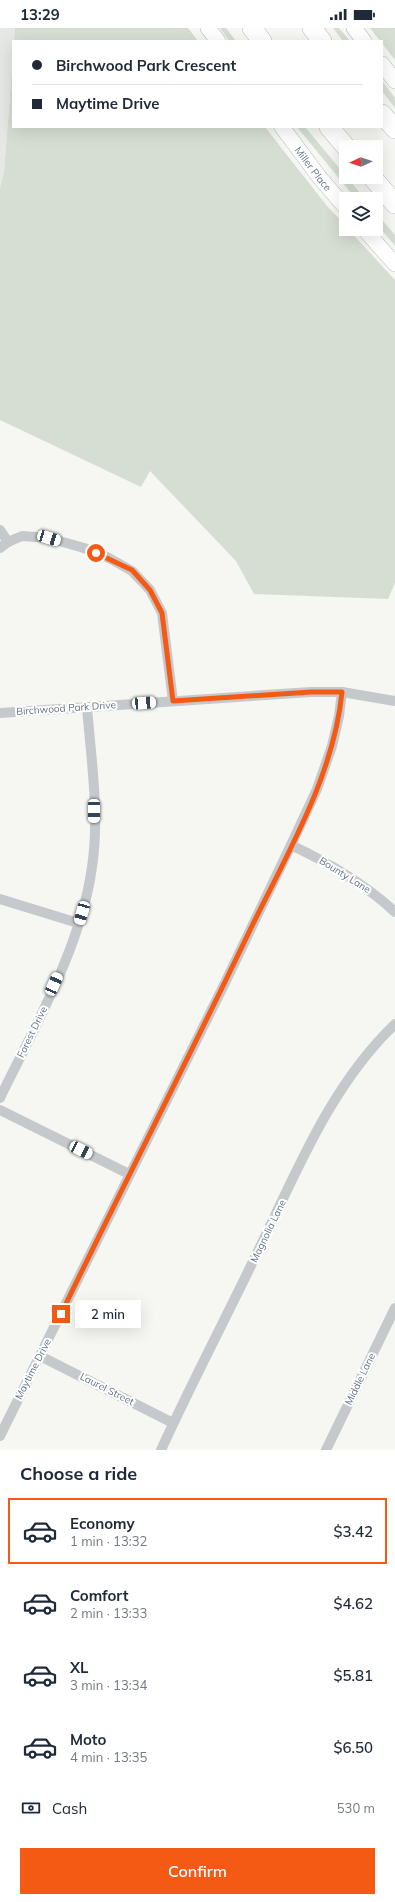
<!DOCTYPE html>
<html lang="en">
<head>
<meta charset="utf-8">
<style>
	:root { --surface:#fff; --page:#f2f2f3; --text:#1f2937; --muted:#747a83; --line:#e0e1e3; --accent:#f45a14 }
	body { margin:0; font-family:Mulish,sans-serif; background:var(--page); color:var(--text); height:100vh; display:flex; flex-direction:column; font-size:15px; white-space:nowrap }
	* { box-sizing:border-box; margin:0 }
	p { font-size:13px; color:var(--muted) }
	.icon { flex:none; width:22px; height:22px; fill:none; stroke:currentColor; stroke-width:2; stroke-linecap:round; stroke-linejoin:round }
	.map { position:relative; height:1422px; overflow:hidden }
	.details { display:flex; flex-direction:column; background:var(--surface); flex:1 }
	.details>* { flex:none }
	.top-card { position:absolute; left:12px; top:12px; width:371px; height:88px; border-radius:0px; box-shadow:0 4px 16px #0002; display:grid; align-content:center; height:88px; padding:0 20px; background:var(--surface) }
	.needle { width:26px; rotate:266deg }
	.buttons { position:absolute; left:339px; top:112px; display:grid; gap:8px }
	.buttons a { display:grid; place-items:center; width:44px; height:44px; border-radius:0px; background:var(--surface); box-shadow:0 4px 16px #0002; font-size:20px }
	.end { position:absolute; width:18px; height:18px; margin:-9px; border:5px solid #f45a14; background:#fff; box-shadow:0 0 0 2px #fff }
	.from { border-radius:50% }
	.bubble { position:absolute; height:28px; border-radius:0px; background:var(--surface); box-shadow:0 4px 16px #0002; font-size:13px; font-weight:600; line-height:28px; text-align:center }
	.car { position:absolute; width:12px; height:24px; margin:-12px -6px; border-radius:5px; box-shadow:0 0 3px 1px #0007; background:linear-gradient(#fff 24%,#345 0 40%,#fff 0 76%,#345 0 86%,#fff 0) }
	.top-card b { display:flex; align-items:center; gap:14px; height:38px; font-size:15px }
	.top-card b+b { border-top:1px solid var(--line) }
	.top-card i { width:10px; height:10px; background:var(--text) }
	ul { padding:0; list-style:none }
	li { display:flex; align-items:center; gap:12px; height:66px; margin:0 8px 6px; padding:0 12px; border:2px solid transparent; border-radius:0px }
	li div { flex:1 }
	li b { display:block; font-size:15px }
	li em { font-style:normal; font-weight:600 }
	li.active { border-color:var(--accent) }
	li>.icon { width:36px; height:36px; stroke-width:1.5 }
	h2 { padding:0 20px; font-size:18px; line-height:48px }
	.pay { display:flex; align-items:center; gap:10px; height:44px; padding:0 20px; font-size:15px }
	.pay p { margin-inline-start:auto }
	.button { display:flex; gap:8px; margin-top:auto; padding:8px 20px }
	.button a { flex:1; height:46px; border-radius:0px; background:var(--accent); color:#fff; font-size:16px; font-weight:600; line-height:46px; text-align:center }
	.status { display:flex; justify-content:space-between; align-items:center; height:28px; padding:0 20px; background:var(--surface); direction:ltr }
	.status svg { height:11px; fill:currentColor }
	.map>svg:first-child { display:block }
	.built { fill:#e6e8e5 }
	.green { fill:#d6ded3 }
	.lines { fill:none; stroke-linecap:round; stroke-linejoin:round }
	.secondary-casing { stroke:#b7bcc1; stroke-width:16 }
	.highway-casing { stroke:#b7babe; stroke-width:20 }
	.street { stroke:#c5c9cc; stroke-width:10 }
	.secondary { stroke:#fff; stroke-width:15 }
	.highway { stroke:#fff; stroke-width:19 }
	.route { stroke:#f45a14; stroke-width:5 }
	.labels { text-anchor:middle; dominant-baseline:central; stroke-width:4; stroke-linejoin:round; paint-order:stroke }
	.street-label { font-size:10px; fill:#627386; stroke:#fff }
</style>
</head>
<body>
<div class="status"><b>13:29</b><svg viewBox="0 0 49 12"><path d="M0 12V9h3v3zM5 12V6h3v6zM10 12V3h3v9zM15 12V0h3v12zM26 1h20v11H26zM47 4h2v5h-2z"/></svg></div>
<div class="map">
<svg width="395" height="1422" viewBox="0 0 395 1422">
	<rect width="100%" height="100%" fill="#f6f6f2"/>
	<path class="built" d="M 0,0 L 15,0 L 4,144 L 0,160 Z"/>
	<g class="green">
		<path d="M 15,0 L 188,0 L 198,13 L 14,13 Z"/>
		<path d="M 220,0 L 226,0 L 236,13 L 229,13 Z"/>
		<path d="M 333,0 L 339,0 L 350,13 L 343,13 Z"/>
		<path d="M 370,0 L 395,0 L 395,32 Z"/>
		<path d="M 13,28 L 13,99 L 265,99 L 327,178 L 346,198 L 346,201 L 348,201 L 395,252 L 395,555 L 388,571 L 254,566 L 236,533 L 150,443 L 141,459 L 0,392 L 0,160 L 4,144 Z"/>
		<path d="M 382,53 L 395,70 L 395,80 L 382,63 Z"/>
		<path d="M 297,99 L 305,99 L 365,171 L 356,171 Z"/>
		<path d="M 376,185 L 395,207 L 395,218 L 376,195 Z"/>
	</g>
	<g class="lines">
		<g class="secondary-casing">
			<g id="secondary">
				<path d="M 208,0 L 218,13"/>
				<path d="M 354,0 L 364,13"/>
				<path d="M 382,36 L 395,53"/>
				<path id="s1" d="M 282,99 L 320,150 L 346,180"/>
				<path d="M 364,201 L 395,236"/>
			</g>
		</g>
		<g class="highway-casing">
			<g id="highway">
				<path d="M 252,0 L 262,13"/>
				<path d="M 312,0 L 322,13"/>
				<path d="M 382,86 L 395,101"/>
				<path d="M 329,99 L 346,119"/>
				<path d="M 372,149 L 395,176"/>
			</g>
		</g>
		<g class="street">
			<path d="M 0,502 L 8,514"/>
			<path d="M 0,520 L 8,514 L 22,508 L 49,510 L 84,520 L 109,530 L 132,543 L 150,562 L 162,585 L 173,673"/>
			<path d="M 0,685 L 311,664 L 342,664 L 395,673"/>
			<path d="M 291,817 C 329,835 364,855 395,884"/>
			<path d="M 0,871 L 78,895"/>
			<path d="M 0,1070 C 35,998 81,919 92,839 C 100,787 91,731 87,679"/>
			<path d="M 0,1082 L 129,1146"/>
			<path d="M 40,1328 L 173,1395"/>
			<path d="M 0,1408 L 223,959 L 291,817 L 317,761 L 332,718 L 339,688 L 342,664"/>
			<path d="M 161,1422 C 192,1354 227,1288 259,1221 C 297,1143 331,1057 395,996"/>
			<path d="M 326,1422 L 395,1280"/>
		</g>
		<use href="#secondary" class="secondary"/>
		<use href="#highway" class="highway"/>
	</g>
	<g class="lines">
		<path class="route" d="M 61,1286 C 123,1157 189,1030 251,900 C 287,826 334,747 342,664 L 311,664 L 173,673 L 162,585 L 150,562 L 132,542 L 96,525"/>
	</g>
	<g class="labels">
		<g class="street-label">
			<text stroke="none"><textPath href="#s1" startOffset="52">Miller Place</textPath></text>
			<text transform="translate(66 680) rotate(-4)">Birchwood Park Drive</text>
			<text transform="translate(345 847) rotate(32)">Bounty Lane</text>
			<text transform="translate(32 1004) rotate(-64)">Forest Drive</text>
			<text transform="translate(268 1203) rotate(-64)">Magnolia Lane</text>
			<text transform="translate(33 1341) rotate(-63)">Maytime Drive</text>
			<text transform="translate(360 1351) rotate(-64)">Middle Lane</text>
			<text transform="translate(107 1361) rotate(27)">Laurel Street</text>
		</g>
	</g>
</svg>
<div class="buttons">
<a><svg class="needle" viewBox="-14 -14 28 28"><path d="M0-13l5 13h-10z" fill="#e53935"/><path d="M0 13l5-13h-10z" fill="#747a83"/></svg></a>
<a><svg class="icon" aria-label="layers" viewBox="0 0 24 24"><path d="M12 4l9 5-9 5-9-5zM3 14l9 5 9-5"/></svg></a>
</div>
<i class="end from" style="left:96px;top:525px"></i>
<i class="end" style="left:61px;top:1286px"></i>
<div class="bubble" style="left:75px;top:1272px;width:66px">2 min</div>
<i class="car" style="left:49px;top:510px;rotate:107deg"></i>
<i class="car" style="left:144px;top:675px;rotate:86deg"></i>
<i class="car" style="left:94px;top:783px;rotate:180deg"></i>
<i class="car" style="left:82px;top:885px;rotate:196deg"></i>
<i class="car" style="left:54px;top:956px;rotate:24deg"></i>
<i class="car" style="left:81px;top:1122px;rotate:116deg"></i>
<div class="top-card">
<b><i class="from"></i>Birchwood Park Crescent</b>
<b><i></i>Maytime Drive</b>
</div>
</div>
<section class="details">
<h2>Choose a ride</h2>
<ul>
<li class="active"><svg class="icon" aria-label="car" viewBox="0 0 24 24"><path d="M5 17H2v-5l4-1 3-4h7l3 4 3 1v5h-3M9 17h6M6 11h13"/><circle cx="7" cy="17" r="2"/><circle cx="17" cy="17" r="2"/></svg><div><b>Economy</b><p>1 min · 13:32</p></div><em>$3.42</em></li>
<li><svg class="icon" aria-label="car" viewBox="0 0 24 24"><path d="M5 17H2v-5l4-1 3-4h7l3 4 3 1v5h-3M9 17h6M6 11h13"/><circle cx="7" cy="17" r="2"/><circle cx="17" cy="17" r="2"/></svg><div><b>Comfort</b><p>2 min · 13:33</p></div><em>$4.62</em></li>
<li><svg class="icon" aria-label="car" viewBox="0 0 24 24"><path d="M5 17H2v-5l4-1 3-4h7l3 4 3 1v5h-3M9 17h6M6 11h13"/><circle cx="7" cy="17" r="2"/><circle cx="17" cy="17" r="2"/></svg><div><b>XL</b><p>3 min · 13:34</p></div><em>$5.81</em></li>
<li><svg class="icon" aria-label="car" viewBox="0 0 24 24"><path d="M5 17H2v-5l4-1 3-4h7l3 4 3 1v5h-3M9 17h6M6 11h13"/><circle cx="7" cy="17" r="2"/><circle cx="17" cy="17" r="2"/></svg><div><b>Moto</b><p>4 min · 13:35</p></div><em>$6.50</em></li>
</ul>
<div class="pay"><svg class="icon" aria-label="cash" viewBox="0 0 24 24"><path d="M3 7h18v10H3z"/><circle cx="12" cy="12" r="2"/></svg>Cash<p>530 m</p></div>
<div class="button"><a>Confirm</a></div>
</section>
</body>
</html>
